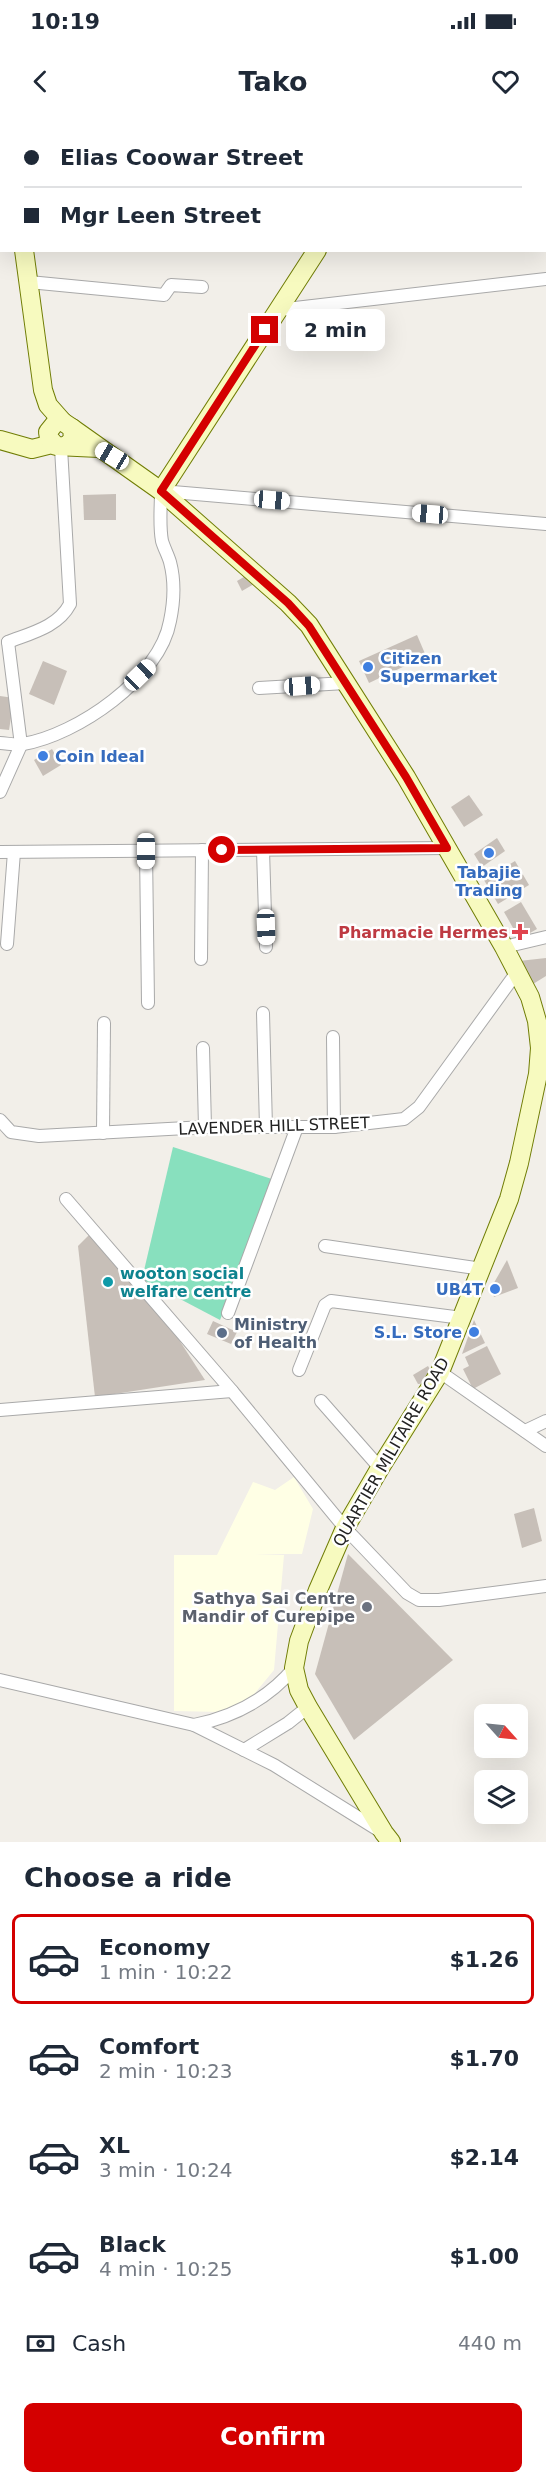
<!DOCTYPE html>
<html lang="en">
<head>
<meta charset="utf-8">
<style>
	:root { --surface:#fff; --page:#f6f6f7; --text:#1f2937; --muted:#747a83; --line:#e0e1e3; --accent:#d40000 }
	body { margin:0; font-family:"DejaVu Sans",sans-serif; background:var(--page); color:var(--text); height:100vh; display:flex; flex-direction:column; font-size:22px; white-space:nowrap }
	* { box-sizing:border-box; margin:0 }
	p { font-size:20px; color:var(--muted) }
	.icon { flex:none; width:33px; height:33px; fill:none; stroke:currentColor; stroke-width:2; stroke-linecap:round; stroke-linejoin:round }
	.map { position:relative; height:1722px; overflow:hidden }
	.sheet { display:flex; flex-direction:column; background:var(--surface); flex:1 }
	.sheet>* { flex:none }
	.top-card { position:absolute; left:0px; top:0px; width:546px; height:132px; box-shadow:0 6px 24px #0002; display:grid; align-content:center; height:132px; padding:0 24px; background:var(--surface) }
	.needle { width:39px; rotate:117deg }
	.buttons { position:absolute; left:474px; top:1584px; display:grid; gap:12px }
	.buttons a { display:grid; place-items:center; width:54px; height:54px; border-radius:9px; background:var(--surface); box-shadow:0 6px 24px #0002; font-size:30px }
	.end { position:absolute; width:27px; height:27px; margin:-14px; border:8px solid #d40000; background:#fff; box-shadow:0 0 0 3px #fff }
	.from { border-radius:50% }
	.bubble { position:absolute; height:42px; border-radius:9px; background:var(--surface); box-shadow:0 6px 24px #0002; font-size:20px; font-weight:700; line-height:42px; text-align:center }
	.car { position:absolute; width:18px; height:36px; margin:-18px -9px; border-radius:8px; box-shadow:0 0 4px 2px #0007; background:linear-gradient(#fff 24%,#345 0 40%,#fff 0 76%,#345 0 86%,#fff 0) }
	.top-card b { display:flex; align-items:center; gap:21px; height:57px; font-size:22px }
	.top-card b+b { border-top:2px solid var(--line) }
	.top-card i { width:15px; height:15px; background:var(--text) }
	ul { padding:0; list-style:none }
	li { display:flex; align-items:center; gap:18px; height:90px; margin:0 12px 9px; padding:0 12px; border:3px solid transparent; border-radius:9px }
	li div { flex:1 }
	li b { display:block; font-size:22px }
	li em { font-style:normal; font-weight:700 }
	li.on { border-color:var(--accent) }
	li>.icon { width:54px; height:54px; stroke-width:1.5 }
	h2 { padding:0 24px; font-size:27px; line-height:72px }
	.pay { display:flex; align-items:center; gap:15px; height:66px; padding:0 24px; font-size:22px }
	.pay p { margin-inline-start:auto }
	.cta { display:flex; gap:12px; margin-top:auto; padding:12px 24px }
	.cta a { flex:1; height:69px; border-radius:9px; background:var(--accent); color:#fff; font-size:24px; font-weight:700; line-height:69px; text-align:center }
	.status { display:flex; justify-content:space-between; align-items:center; height:42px; padding:0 30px; background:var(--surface); direction:ltr }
	.status svg { height:16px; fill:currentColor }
	header { display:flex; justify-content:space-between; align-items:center; height:78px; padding:0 24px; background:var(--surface); font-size:27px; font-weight:700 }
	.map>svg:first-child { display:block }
	.education { fill:#ffffe5 }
	.pitch { fill:#88e0be }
	.building { fill:#c7bfb8 }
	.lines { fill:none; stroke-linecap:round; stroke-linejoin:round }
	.street-casing { stroke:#a9a9a9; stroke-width:14 }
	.secondary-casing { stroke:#707d05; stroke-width:20 }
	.street { stroke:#fff; stroke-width:12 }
	.secondary { stroke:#f7fabf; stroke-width:18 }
	.route { stroke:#d40000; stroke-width:8 }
	.shop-dot { fill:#3f7fe0; stroke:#fff; stroke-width:2 }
	.health-dot { fill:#e0444e; stroke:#fff; stroke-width:2 }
	.culture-dot { fill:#0f9aa8; stroke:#fff; stroke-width:2 }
	.service-dot { fill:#5c6f8a; stroke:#fff; stroke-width:2 }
	.worship-dot { fill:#6b7280; stroke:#fff; stroke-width:2 }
	.labels { text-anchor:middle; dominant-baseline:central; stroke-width:5; stroke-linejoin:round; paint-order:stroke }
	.shop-label { font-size:16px; font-weight:bold; fill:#366cbe; stroke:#fff; text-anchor:start }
	.health-label { font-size:16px; font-weight:bold; fill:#be3a42; stroke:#fff; text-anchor:end }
	.street-label { font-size:16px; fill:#222; stroke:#fff }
	.culture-label { font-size:16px; font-weight:bold; fill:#0d838f; stroke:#fff; text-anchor:start }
	.service-label { font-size:16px; font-weight:bold; fill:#4e5e75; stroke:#fff; text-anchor:start }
	.worship-label { font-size:16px; font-weight:bold; fill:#5b616d; stroke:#fff; text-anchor:end }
</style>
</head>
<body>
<div class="status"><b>10:19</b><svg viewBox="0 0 49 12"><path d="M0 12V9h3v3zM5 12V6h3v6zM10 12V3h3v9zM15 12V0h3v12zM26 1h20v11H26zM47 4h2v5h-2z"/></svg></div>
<header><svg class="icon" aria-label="back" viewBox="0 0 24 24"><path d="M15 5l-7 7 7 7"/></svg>Tako<svg class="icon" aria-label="heart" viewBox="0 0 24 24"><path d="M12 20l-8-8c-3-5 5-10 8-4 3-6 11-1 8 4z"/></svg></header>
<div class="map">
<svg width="546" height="1722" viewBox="0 0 546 1722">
	<rect width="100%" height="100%" fill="#f2efe9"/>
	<path class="education" d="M 294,1357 L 313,1389 L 302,1434 L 254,1434 L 284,1435 L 274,1550 L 251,1578 L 222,1592 L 174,1591 L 174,1435 L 217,1435 L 253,1362 L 275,1370 Z"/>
	<path class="pitch" d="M 173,1027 L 275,1060 L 220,1200 L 142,1159 Z"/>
	<g class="building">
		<path d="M 116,374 L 116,400 L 84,400 L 83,375 Z"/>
		<path d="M 249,454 L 254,464 L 242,471 L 237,461 Z"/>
		<path d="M 417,515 L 426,536 L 369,563 L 359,541 Z"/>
		<path d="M 43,541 L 67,551 L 54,585 L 29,574 Z"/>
		<path d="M 0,576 L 14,578 L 9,610 L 0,609 Z"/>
		<path d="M 52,629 L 61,645 L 43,656 L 34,640 Z"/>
		<path d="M 469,675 L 483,695 L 464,707 L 451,687 Z"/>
		<path d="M 497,718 L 505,731 L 482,747 L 474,734 Z"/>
		<path d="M 515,741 L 529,765 L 498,784 L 484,760 Z"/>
		<path d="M 521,782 L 537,809 L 523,817 L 517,815 L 504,792 Z"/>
		<path d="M 546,838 L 546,856 L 533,864 L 519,841 Z"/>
		<path d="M 92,1112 L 165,1198 L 205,1260 L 95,1277 L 78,1126 Z"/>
		<path d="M 507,1140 L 518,1168 L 494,1177 L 491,1168 Z"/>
		<path d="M 474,1200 L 485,1223 L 462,1234 Z"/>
		<path d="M 213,1201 L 237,1212 L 231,1224 L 207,1214 Z"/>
		<path d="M 487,1226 L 501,1254 L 473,1269 L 463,1249 L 469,1246 L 465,1237 Z"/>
		<path d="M 428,1246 L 432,1253 L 429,1263 L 418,1264 L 413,1255 Z"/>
		<path d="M 534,1388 L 542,1421 L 522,1428 L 514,1394 Z"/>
		<path d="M 348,1434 L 453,1540 L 354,1620 L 315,1554 Z"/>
	</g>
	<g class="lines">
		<g class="street-casing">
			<g id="street">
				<path d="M 316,0 L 320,2"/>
				<path d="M 519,0 L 520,2"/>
				<path d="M 246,2 L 247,0"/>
				<path d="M 0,21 L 2,20"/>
				<path d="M 544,96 L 546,101"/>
				<path d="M 29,162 L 164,175 L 171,165 L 202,167"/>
				<path d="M 278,190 L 546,159"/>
				<path d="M 8,522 C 31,513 58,507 70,484 L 61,328"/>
				<path d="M 8,522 L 21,625"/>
				<path d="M 259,568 L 346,563"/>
				<path d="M 0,623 C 7,623 16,626 23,624 C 77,615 160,558 170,501 C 174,482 175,461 170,442 C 168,435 164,428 162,421 C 159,405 161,387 161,371 L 546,404"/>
				<path d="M 0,672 L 21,625"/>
				<path d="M 263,730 L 266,827"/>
				<path d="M 146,731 L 148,883"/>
				<path d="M 0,732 L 447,728"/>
				<path d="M 7,824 L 14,732"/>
				<path d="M 504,827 L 546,817"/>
				<path d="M 201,839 L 202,730"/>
				<path d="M 263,893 L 266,1007"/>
				<path d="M 333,917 L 334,1007"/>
				<path d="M 203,928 L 205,1007"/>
				<path d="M 0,1000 L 11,1012 L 39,1016 L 205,1007 L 334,1007 L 404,999 L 419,987 L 517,852"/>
				<path d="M 103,1013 L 104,903"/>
				<path d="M 66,1079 L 232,1271 L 345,1408 L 407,1473 L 419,1480 L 439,1480 L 546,1466"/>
				<path d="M 325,1126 L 482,1149"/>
				<path d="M 228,1193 L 297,1007"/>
				<path d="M 299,1250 L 325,1185 L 331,1181 L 462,1198"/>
				<path d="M 440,1252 L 546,1326"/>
				<path d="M 321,1281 L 380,1348"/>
				<path d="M 0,1290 L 232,1271"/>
				<path d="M 525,1311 L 546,1301"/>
				<path d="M 0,1560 L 194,1605 L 274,1645 L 380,1711"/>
				<path d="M 194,1605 C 233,1597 268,1579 294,1548"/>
				<path d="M 244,1630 L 288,1603 L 308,1587"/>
			</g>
		</g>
		<g class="secondary-casing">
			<g id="secondary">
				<path d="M 13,0 L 13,2"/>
				<path d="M 437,2 L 438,0"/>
				<path d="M 24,130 L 43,270 L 48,285 L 63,302"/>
				<path d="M 72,308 L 161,371 L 288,483 L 309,505 L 406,657 L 504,827 L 530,877 L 537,901 L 540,928 L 538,954 L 519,1043 L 509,1079 L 440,1252 L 380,1348 L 345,1408 L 318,1470 L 299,1521 L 294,1548 L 299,1570 L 308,1587 L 384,1713 L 391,1722"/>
				<path d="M 0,320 L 32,329 L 52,324"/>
				<path d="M 66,326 L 73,319 L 72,308 L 63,302 L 56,302 L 48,312 L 49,318 L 56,326 L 99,328"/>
				<path d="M 161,371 L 317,130"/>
			</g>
		</g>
		<use href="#street" class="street"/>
		<use href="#secondary" class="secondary"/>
	</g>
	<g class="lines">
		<path class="route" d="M 222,730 L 447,728 L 406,657 L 309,506 L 288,483 L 161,371 L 265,210"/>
	</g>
	<g class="shop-dot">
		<circle cx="368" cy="547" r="6"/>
		<circle cx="43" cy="636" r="6"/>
		<circle cx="489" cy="733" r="6"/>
		<circle cx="495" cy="1169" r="6"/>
		<circle cx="474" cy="1212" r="6"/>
	</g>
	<path class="health-dot" d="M517 803h6v6h6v6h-6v6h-6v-6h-6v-6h6z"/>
	<circle class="culture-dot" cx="108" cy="1162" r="6"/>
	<circle class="service-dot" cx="222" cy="1213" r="6"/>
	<circle class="worship-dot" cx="367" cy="1487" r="6"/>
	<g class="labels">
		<g class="shop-label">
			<text x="380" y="538">Citizen<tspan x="380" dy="18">Supermarket</tspan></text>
			<text x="55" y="636">Coin Ideal</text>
			<text x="489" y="752" text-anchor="middle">Tabajie<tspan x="489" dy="18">Trading</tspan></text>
			<text x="483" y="1169" text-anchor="end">UB4T</text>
			<text x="462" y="1212" text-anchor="end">S.L. Store</text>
		</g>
		<g class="health-label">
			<text x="508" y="812">Pharmacie Hermes</text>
		</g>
		<g class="street-label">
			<text transform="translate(274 1006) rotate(-2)">LAVENDER HILL STREET</text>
			<text transform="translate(391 1332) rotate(-60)">QUARTIER MILITAIRE ROAD</text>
		</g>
		<g class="culture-label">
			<text x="120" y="1153">wooton social<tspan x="120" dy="18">welfare centre</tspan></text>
		</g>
		<g class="service-label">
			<text x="234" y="1204">Ministry<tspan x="234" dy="18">of Health</tspan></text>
		</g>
		<g class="worship-label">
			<text x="355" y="1478">Sathya Sai Centre<tspan x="355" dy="18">Mandir of Curepipe</tspan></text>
		</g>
	</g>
</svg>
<div class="buttons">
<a><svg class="needle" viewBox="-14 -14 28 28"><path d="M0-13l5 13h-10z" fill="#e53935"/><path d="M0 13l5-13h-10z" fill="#747a83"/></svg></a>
<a><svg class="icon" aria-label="layers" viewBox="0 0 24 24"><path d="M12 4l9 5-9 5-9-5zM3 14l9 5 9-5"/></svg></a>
</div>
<i class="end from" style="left:222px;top:730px"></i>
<i class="end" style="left:265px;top:210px"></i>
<div class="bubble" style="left:286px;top:189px;width:99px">2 min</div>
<i class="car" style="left:112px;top:336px;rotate:300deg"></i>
<i class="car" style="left:272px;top:380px;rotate:95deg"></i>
<i class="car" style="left:430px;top:394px;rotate:275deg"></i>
<i class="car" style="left:140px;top:555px;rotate:46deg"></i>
<i class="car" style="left:302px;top:566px;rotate:86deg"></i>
<i class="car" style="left:146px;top:731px;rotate:180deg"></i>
<i class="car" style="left:266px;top:807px;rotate:178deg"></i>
<div class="top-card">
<b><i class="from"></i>Elias Coowar Street</b>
<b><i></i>Mgr Leen Street</b>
</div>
</div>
<section class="sheet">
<h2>Choose a ride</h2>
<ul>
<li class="on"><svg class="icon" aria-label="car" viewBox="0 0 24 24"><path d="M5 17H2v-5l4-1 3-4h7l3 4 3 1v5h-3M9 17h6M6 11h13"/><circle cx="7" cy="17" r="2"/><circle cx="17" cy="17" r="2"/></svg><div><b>Economy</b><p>1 min · 10:22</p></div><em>$1.26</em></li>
<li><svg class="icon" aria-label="car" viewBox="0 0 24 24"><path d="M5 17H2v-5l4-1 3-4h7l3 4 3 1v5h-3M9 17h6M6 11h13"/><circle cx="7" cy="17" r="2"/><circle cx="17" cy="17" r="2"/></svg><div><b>Comfort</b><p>2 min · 10:23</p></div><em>$1.70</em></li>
<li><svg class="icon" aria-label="car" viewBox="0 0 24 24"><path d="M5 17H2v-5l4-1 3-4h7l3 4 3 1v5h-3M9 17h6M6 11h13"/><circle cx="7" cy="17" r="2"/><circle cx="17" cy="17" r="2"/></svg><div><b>XL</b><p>3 min · 10:24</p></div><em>$2.14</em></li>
<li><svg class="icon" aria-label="car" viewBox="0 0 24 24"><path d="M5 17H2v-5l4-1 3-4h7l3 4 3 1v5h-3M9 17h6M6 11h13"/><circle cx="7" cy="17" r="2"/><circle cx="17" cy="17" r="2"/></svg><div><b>Black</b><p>4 min · 10:25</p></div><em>$1.00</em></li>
</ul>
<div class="pay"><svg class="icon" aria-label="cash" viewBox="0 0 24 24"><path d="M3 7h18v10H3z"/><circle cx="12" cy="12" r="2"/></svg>Cash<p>440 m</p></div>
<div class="cta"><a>Confirm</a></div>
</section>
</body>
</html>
